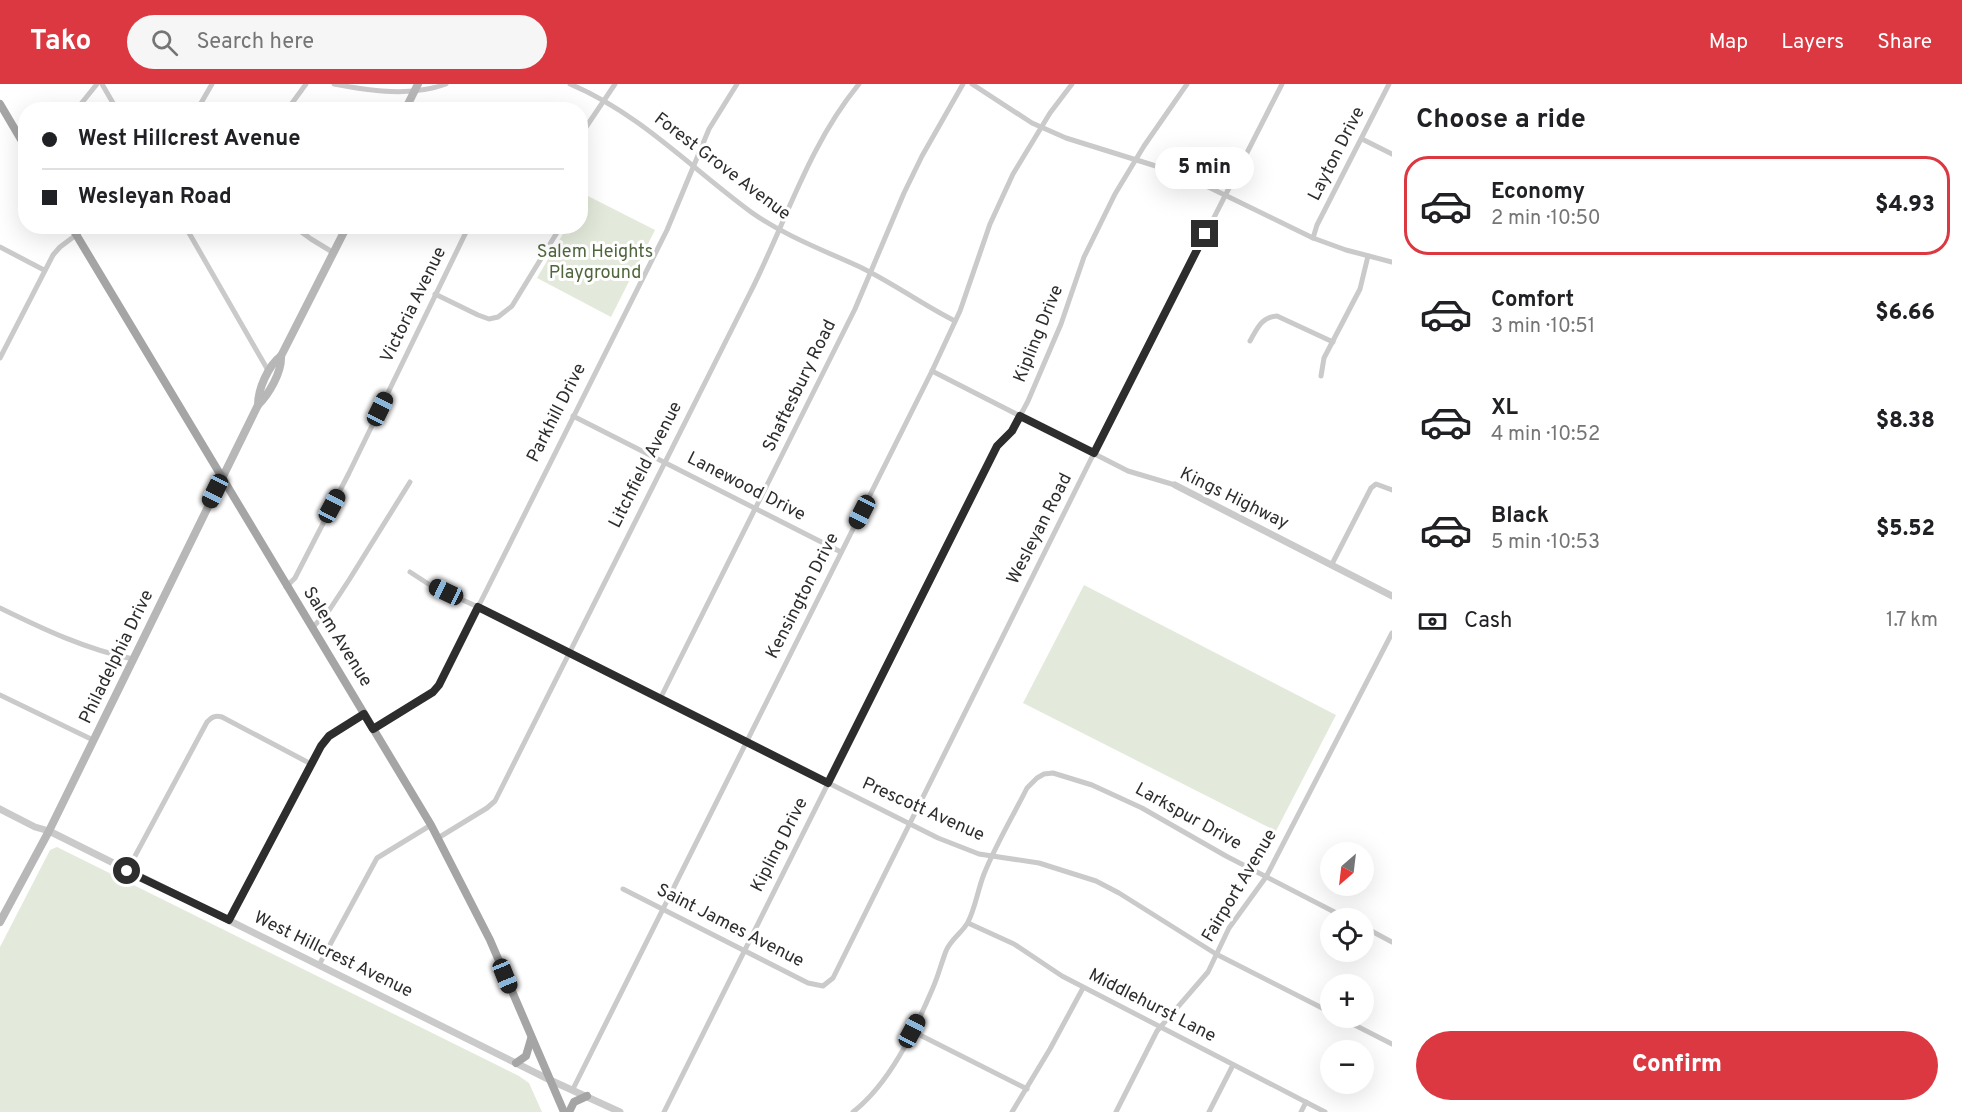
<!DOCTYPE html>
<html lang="en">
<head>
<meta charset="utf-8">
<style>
	:root { --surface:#fff; --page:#f6f6f6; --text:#202124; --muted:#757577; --line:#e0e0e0; --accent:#db3841 }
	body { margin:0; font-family:Overpass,sans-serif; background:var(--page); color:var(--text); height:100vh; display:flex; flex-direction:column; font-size:22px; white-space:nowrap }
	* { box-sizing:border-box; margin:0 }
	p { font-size:20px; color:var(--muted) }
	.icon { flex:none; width:33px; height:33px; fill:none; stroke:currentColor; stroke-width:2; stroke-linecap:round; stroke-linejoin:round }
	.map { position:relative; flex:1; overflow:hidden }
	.panel { display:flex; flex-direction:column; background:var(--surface); width:570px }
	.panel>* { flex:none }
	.banner { position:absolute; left:18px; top:18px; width:570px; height:132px; border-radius:24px; box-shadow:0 6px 24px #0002; display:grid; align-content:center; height:132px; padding:0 24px; background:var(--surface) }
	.needle { width:39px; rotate:208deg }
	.buttons { position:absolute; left:1320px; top:758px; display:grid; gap:12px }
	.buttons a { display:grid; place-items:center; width:54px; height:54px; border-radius:50%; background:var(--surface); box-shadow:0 6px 24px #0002; font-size:30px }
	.end { position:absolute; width:27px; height:27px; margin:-14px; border:8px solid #2d2d2d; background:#fff; box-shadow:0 0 0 3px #fff }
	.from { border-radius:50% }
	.bubble { position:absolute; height:42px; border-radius:21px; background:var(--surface); box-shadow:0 6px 24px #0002; font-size:20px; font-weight:800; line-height:42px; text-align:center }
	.car { position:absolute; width:18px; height:36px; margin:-18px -9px; border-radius:8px; box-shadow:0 0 4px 2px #0007; background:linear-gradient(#222 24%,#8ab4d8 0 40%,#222 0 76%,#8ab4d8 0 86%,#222 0) }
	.banner b { display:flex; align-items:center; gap:21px; height:57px; font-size:22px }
	.banner b+b { border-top:2px solid var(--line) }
	.banner i { width:15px; height:15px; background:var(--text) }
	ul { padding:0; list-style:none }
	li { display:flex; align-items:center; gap:18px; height:99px; margin:0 12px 9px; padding:0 12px; border:3px solid transparent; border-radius:24px }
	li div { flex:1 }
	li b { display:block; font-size:22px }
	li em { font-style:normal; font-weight:800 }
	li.on { border-color:var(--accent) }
	li>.icon { width:54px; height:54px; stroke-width:1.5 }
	h2 { padding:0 24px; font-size:27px; line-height:72px }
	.pay { display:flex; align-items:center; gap:15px; height:66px; padding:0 24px; font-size:22px }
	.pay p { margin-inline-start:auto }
	.cta { display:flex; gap:12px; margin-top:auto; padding:12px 24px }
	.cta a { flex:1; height:69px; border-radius:36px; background:var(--accent); color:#fff; font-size:24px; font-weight:800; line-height:69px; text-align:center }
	header { display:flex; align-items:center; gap:36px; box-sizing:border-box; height:84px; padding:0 30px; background:var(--accent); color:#fff }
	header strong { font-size:28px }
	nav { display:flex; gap:33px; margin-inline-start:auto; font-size:21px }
	.search { width:420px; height:54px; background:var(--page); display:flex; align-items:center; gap:15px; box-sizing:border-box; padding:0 21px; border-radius:33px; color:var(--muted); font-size:22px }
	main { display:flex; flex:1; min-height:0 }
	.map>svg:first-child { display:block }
	.green { fill:#e3eadb }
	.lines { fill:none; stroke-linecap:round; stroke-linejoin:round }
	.minor { stroke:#cacaca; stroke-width:5 }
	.tertiary { stroke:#cacaca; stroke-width:7 }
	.secondary { stroke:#b7b7b7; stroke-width:8 }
	.primary { stroke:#a5a5a5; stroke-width:8 }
	.route { stroke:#2d2d2d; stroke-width:8 }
	.labels { text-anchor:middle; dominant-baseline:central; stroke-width:6; stroke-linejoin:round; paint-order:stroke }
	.street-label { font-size:18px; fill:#2d2d2d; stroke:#fff }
	.park-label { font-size:18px; fill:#50663d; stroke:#fff }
</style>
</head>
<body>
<header>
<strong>Tako</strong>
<div class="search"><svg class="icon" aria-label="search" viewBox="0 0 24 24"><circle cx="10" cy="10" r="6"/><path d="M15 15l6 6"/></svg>Search here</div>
<nav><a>Map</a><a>Layers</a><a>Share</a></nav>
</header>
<main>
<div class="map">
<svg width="1392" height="1028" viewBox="0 0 1392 1028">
	<rect width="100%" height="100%" fill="#fff"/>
	<g class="green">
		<path d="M 586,111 L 655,146 L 611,233 L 537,194 L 567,143 L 580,142 L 581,120 Z"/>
		<path d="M 1084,501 L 1336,631 L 1276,747 L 1023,619 Z"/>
		<path d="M 57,763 L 519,992 L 529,999 L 542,1028 L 0,1028 L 0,863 L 50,766 Z"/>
	</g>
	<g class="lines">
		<g class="minor">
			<path d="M 102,0 L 117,26"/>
			<path d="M 334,0 C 371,7 411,13 446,0"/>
			<path d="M 570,0 C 639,29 691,84 751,128 C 785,152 823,166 860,183 C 893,199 923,221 955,237"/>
			<path d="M 972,0 L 1032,39 L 1066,54 L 1159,83 L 1196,97 L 1313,154 L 1346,166 L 1392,178"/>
			<path d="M 76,26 L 97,0"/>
			<path d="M 197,26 L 212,0"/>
			<path d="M 287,26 L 306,0"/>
			<path d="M 580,52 L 615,0"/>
			<path d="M 1362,55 L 1392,70"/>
			<path d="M 185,142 L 269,288"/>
			<path d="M 293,142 L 311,155 L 334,169"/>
			<path d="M 1313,154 L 1317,141 L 1389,0"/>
			<path d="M 0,163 L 44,186"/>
			<path d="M 435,210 L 478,231 L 489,235 L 498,233 L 512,222 L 561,142"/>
			<path d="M 1250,257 C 1257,245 1261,233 1277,232 L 1333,258"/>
			<path d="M 0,274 L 53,171 L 60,163 L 88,142"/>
			<path d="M 932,287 L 1128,387 L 1175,401"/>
			<path d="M 1321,292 L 1324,274 L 1360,205 L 1368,172"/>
			<path d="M 573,332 L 841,468"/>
			<path d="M 1332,480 L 1371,404 L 1376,400 L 1392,406"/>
			<path d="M 410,488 L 430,501 L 478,523 L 938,754 L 979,770 L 1039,779 L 1096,797 L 1119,809 L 1216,870 L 1330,928"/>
			<path d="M 286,503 L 295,494 L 349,389 L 469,142"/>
			<path d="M 0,524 C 43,545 85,565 133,575"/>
			<path d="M 312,544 L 330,525 L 349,496 L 410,398"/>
			<path d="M 0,611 L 93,656"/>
			<path d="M 660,615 L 855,225 L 904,109 L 922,72 L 963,0"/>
			<path d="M 373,645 L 433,608 L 439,601 L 667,146 L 709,45 L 737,0"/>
			<path d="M 438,754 L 487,724 L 495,717 C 580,548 664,378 750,209 C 786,138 808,62 859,0"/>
			<path d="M 127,787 L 207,638 C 212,633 215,631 222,633 L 311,680"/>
			<path d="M 623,805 L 808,899 L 823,902 L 833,894 L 1094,369 L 1282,0"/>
			<path d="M 229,836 L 321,662 L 329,653 L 364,630"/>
			<path d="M 968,839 L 1014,860 L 1062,892 L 1325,1028"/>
			<path d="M 1364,843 L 1392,858"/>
			<path d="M 319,881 L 377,774 L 431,741"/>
			<path d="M 1339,933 L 1392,960"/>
			<path d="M 912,947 L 1027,1005"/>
			<path d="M 573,1005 L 932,287 L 960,227 L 990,140 L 1013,90 L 1050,29 L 1072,0"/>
			<path d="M 664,1028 L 994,367 L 1012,347 L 1028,317 L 1061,240 L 1084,173 L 1115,110 L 1144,62 L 1187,0"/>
			<path d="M 853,1028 C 889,1000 914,948 932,906 C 938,893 941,880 946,867 C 951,855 963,848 968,838 C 975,825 978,805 984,790 C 996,760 1013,732 1027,704 L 1037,694 L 1044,690 L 1053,689 L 1092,701 L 1142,724 L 1226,772 L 1346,834"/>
			<path d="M 1012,1028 L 1050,965 L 1083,904"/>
			<path d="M 1116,1028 L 1157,947 L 1208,888 L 1229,844 L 1266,793 L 1392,549"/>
			<path d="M 1209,1028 L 1233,981"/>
			<path d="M 1301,1028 L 1306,1018"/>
		</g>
		<g class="tertiary">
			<path d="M 1175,401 L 1392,512"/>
			<path d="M 0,725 L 35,743 L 49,747 L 550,996 L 620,1028"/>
		</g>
		<g class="secondary">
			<path d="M 405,26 L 418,0"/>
			<path d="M 258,321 C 258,305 268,282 281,272 L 347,142"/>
			<path d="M 0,838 L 49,747 L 258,321 C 269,310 282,288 281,272"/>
		</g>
		<g class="primary">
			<path d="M 0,20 L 26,64"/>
			<path d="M 71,142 L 431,741 L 490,856 L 564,1028"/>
			<path d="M 516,979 L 526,972 L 531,955"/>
			<path d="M 569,1028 L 574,1018 L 587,1012"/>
		</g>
	</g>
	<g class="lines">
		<path class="route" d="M 127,787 L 229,836 L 321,662 L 329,652 L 364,630 L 373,645 L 433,608 L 439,601 L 478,523 L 828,699 L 997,362 L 1012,347 L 1020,332 L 1094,369 L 1205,150"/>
	</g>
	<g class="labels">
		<g class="street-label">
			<text transform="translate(1337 70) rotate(-63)">Layton Drive</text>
			<text transform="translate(722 83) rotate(37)">Forest Grove Avenue</text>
			<text transform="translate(414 221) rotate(-64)">Victoria Avenue</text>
			<text transform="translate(1039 250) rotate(-68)">Kipling Drive</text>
			<text transform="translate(800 302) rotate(-64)">Shaftesbury Road</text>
			<text transform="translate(557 329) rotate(-63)">Parkhill Drive</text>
			<text transform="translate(646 381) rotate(-63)">Litchfield Avenue</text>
			<text transform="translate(746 403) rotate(27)">Lanewood Drive</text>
			<text transform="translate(1234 415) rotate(26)">Kings Highway</text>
			<text transform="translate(1040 445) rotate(-63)">Wesleyan Road</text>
			<text transform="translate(803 512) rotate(-63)">Kensington Drive</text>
			<text transform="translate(337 553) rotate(58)">Salem Avenue</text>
			<text transform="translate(117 573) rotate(-64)">Philadelphia Drive</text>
			<text transform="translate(923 726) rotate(24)">Prescott Avenue</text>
			<text transform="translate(1188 733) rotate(29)">Larkspur Drive</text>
			<text transform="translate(780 761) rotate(-63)">Kipling Drive</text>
			<text transform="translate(1240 802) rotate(-59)">Fairport Avenue</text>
			<text transform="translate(730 842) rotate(27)">Saint James Avenue</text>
			<text transform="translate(333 871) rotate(26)">West Hillcrest Avenue</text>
			<text transform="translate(1152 922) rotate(27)">Middlehurst Lane</text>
		</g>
		<g class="park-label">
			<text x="595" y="168">Salem Heights<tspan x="595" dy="21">Playground</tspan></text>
		</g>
	</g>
</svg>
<div class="buttons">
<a><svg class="needle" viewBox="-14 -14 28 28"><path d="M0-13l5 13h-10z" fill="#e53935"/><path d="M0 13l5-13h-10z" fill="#757577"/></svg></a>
<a><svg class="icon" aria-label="locate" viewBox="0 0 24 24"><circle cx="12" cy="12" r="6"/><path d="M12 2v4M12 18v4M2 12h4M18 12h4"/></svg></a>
<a>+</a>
<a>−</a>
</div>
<i class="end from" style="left:127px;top:787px"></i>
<i class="end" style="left:1205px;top:150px"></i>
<div class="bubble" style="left:1155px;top:63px;width:99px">5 min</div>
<i class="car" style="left:380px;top:325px;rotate:26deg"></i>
<i class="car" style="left:215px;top:407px;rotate:206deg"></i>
<i class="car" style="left:332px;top:422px;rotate:28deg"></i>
<i class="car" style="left:862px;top:428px;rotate:207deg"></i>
<i class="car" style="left:446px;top:508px;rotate:295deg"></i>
<i class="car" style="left:505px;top:892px;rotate:158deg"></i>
<i class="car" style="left:912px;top:947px;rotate:28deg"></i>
<div class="banner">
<b><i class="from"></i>West Hillcrest Avenue</b>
<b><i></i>Wesleyan Road</b>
</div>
</div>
<section class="panel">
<h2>Choose a ride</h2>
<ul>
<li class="on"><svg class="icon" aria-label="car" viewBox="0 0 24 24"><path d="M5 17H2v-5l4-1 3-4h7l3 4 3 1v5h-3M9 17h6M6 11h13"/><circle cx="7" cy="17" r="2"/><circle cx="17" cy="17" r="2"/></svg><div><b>Economy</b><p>2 min · 10:50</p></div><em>$4.93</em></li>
<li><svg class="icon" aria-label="car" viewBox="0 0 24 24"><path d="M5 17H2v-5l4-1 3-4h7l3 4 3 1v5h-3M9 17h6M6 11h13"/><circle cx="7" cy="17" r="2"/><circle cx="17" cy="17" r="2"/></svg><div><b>Comfort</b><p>3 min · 10:51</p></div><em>$6.66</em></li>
<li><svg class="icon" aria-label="car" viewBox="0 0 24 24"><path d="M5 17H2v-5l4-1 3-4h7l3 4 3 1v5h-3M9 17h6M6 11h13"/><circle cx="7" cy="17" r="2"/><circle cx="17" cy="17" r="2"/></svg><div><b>XL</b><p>4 min · 10:52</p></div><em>$8.38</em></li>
<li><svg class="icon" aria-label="car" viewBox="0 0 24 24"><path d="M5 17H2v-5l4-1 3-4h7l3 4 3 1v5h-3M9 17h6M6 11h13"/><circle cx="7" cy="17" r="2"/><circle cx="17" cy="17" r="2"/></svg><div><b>Black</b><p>5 min · 10:53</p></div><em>$5.52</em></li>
</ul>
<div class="pay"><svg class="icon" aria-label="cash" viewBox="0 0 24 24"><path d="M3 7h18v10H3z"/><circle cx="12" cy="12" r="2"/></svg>Cash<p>1.7 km</p></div>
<div class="cta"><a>Confirm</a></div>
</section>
</main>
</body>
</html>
